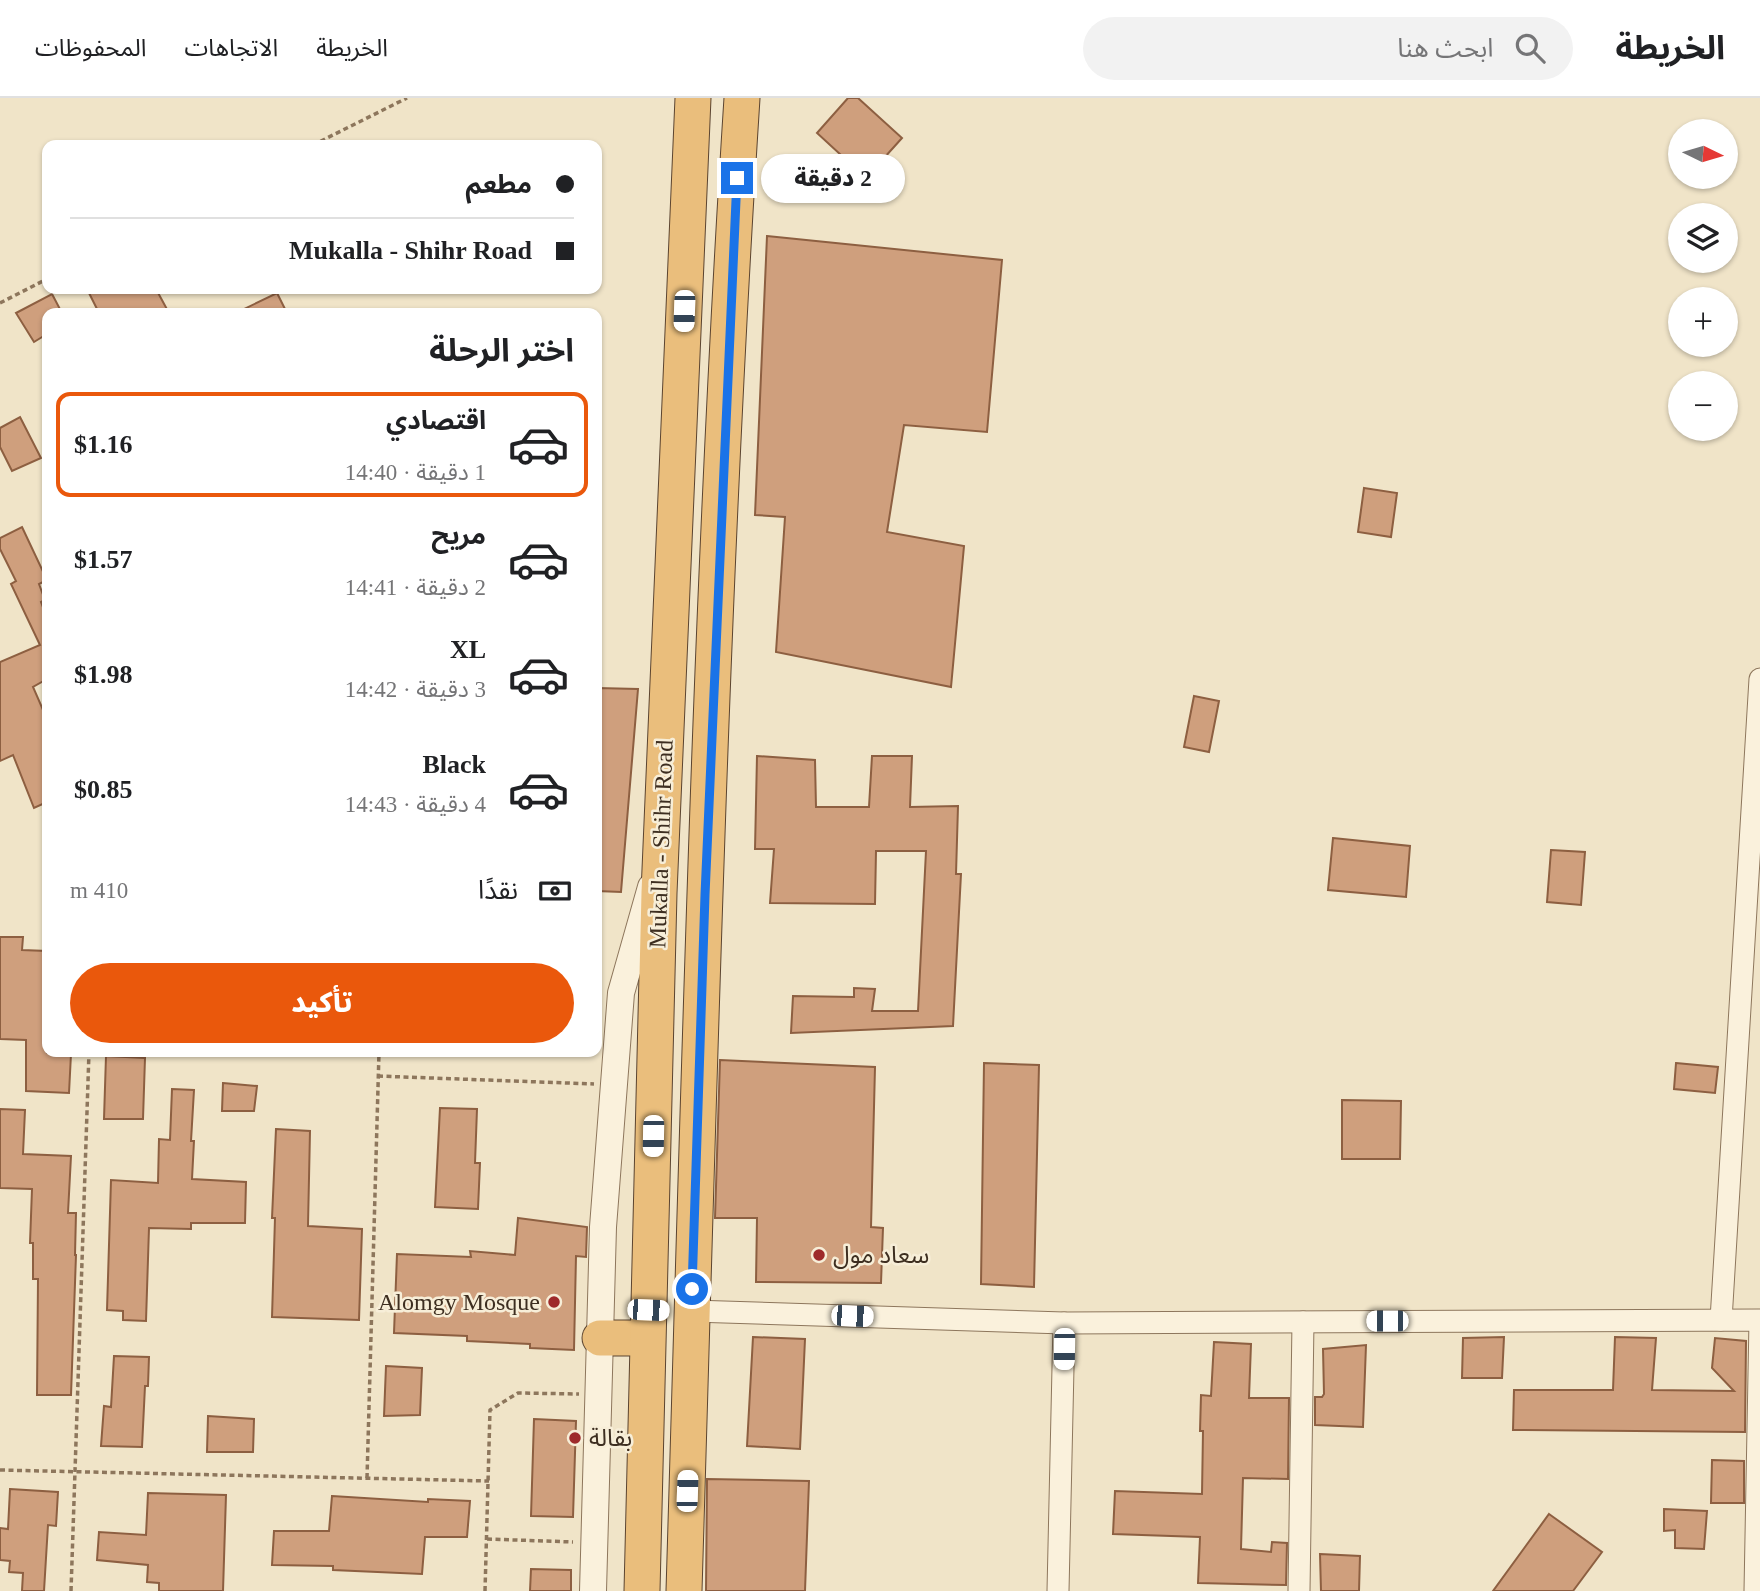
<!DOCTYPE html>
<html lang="ar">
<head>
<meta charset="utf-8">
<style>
	:root { --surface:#fff; --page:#f2f2f2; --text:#202124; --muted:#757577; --line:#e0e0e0; --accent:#ea580c }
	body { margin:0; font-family:"Times New Roman","Noto Sans Arabic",serif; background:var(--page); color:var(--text); direction:rtl; height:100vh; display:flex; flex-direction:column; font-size:26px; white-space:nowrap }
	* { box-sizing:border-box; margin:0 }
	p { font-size:23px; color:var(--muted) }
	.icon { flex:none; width:38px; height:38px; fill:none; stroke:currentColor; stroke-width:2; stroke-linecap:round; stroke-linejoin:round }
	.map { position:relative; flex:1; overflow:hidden; direction:ltr }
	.sheet { position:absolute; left:42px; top:210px; width:560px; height:749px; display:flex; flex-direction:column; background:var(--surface); border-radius:14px; box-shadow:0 2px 5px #0004; direction:rtl }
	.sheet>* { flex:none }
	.top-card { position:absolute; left:42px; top:42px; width:560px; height:154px; border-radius:14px; box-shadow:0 2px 5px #0004; direction:rtl; display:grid; align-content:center; height:154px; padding:0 28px; background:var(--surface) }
	.needle { width:46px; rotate:95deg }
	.tools { position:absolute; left:1668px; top:21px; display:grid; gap:14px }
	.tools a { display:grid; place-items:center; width:70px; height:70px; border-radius:50%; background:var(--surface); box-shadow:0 2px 5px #0004; font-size:35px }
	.end { position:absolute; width:32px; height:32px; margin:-16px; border:9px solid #1a73e8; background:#fff; box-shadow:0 0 0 4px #fff }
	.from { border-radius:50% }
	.bubble { position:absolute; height:49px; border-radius:24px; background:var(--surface); box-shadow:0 2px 5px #0004; font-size:23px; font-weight:800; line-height:49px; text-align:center; direction:rtl }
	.car { position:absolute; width:21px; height:42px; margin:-21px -10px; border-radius:9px; box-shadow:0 0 5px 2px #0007; background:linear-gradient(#fff 24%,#345 0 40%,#fff 0 76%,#345 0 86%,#fff 0) }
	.top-card b { display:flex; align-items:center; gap:24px; height:66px; font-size:26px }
	.top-card b+b { border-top:2px solid var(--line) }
	.top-card i { width:18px; height:18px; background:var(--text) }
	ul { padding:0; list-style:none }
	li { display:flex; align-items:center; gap:21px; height:105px; margin:0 14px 10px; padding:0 14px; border:4px solid transparent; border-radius:14px }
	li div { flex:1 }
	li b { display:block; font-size:26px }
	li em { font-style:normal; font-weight:800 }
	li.current { border-color:var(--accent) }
	li>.icon { width:63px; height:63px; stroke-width:1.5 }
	h2 { padding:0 28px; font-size:32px; line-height:84px }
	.pay { display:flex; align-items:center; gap:18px; height:77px; padding:0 28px; font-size:26px }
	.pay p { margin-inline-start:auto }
	.button { display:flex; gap:14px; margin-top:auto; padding:14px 28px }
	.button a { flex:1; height:80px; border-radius:42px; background:var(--accent); color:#fff; font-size:28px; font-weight:800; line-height:80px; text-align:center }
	header { display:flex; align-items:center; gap:42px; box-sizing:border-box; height:98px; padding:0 35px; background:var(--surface); border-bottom:2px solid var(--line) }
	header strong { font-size:33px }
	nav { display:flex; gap:38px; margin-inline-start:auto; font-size:24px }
	.search { width:490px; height:63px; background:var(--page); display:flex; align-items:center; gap:18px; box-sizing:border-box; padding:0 24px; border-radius:38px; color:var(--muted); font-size:26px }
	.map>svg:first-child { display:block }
	.building { fill:#cf9f7d; stroke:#8d5f41; stroke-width:2 }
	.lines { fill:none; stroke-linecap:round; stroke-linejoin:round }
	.minor-casing { stroke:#8d765c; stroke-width:23 }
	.tertiary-casing { stroke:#8d765c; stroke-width:28 }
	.trunk-casing { stroke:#5b4430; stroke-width:37 }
	.path { stroke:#8d765c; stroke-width:3.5; stroke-dasharray:5 3.5; stroke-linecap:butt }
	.minor { stroke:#faf1dc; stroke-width:21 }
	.tertiary { stroke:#faf1dc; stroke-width:26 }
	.trunk { stroke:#eabe7c; stroke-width:35 }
	.route { stroke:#1a73e8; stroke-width:9 }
	.poi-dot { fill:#9e2a2b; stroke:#f7eed8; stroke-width:2.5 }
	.labels { text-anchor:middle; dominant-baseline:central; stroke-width:5; stroke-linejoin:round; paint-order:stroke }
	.street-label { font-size:24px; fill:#3d2e20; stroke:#f7eed8 }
	.poi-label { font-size:24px; fill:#3d2e20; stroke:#f7eed8; text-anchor:start }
</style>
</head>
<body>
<header>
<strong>الخريطة</strong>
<div class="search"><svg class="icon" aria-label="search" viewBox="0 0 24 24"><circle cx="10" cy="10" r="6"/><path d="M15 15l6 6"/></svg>ابحث هنا</div>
<nav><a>الخريطة</a><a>الاتجاهات</a><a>المحفوظات</a></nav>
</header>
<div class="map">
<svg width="1760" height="1493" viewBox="0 0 1760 1493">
	<rect width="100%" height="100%" fill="#f0e4c8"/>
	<g class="building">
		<path d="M 848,0 L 858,0 L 902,40 L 866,80 L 817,35 Z"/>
		<path d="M 767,138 L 1002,162 L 987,334 L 904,327 L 887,434 L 964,448 L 951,589 L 776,554 L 785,419 L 755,417 Z"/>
		<path d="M 87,191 L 156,191 L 169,215 L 99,215 Z"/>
		<path d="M 277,195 L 287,215 L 236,215 Z"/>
		<path d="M 52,196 L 62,215 L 47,215 L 47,236 L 34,244 L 16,215 Z"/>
		<path d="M 20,319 L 41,360 L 12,373 L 0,349 L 0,330 Z"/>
		<path d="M 1364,390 L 1397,395 L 1391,439 L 1358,434 Z"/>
		<path d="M 22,429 L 47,482 L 39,486 L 45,502 L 41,504 L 47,520 L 47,581 L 33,589 L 47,621 L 47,704 L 34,710 L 13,657 L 0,663 L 0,564 L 40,547 L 11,486 L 16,483 L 0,451 L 0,440 Z"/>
		<path d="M 597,590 L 638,591 L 621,794 L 597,793 Z"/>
		<path d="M 1194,598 L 1219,603 L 1209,654 L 1184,649 Z"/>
		<path d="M 757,658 L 815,662 L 816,709 L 869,709 L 872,658 L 912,658 L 910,709 L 958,708 L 956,776 L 961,776 L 953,928 L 791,935 L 793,898 L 854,899 L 854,890 L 875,891 L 872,913 L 918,913 L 926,753 L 876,753 L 875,806 L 770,805 L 774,751 L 755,751 Z"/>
		<path d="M 1333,740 L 1410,748 L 1406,799 L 1328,792 Z"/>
		<path d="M 1551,752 L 1585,754 L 1581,807 L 1547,804 Z"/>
		<path d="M 0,839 L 23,839 L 22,852 L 47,853 L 47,955 L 71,956 L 69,995 L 26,993 L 26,942 L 0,941 Z"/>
		<path d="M 106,958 L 145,960 L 143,1021 L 104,1021 Z"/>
		<path d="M 720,962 L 875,969 L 871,1129 L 883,1130 L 881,1185 L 756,1184 L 757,1120 L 715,1120 Z"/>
		<path d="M 984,965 L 1039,967 L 1034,1189 L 981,1186 Z"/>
		<path d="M 1676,965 L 1718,969 L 1715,995 L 1674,991 Z"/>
		<path d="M 223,985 L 257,988 L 254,1013 L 222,1013 Z"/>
		<path d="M 172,991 L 194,992 L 191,1043 L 194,1043 L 192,1081 L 246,1084 L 245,1125 L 191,1125 L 191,1131 L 149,1130 L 146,1223 L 123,1222 L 123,1213 L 107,1212 L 111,1082 L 158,1085 L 159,1041 L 170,1042 Z"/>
		<path d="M 1342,1002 L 1401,1003 L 1400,1061 L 1342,1061 Z"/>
		<path d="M 440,1010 L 477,1011 L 475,1065 L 480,1065 L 478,1111 L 435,1109 Z"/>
		<path d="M 0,1011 L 25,1012 L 23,1056 L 71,1058 L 68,1115 L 76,1115 L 75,1157 L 76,1157 L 71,1297 L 37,1297 L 38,1181 L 33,1181 L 33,1145 L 30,1145 L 32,1091 L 0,1090 Z"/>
		<path d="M 276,1031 L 310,1033 L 308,1128 L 362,1131 L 359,1222 L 272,1219 L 275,1120 L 272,1120 Z"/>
		<path d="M 518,1120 L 587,1129 L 586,1159 L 576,1158 L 574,1252 L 530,1250 L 530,1246 L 467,1243 L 467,1238 L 394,1235 L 397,1156 L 471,1159 L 470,1153 L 515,1157 Z"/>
		<path d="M 753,1239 L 805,1241 L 800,1351 L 747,1348 Z"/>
		<path d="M 1504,1239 L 1502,1280 L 1462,1280 L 1463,1240 Z"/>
		<path d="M 1615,1239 L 1656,1240 L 1652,1292 L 1734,1293 L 1712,1270 L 1715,1240 L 1746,1243 L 1745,1334 L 1513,1332 L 1514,1292 L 1613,1292 Z"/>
		<path d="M 1214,1244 L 1251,1246 L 1249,1300 L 1289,1300 L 1288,1381 L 1243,1380 L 1241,1451 L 1271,1454 L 1272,1444 L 1287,1445 L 1286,1487 L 1198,1485 L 1200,1439 L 1113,1436 L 1115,1393 L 1202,1396 L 1203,1333 L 1200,1333 L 1201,1297 L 1211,1298 Z"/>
		<path d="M 1366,1247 L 1363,1329 L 1315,1327 L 1315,1299 L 1322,1299 L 1324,1296 L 1323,1251 Z"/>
		<path d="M 114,1258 L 149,1259 L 148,1288 L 145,1288 L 142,1349 L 101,1348 L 104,1308 L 111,1309 Z"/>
		<path d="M 386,1268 L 422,1270 L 420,1317 L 384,1318 Z"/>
		<path d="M 208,1318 L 254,1321 L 253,1354 L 207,1354 Z"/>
		<path d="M 534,1321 L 576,1323 L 573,1419 L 531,1418 Z"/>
		<path d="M 1712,1362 L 1744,1363 L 1744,1405 L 1711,1405 Z"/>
		<path d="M 707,1381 L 809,1383 L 805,1493 L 706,1493 Z"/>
		<path d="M 10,1391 L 58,1394 L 56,1428 L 48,1427 L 44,1493 L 22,1493 L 23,1475 L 9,1474 L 10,1463 L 0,1462 L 0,1430 L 8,1431 Z"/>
		<path d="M 148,1395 L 226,1397 L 223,1493 L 159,1493 L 159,1485 L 147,1484 L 148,1467 L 97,1462 L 99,1434 L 146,1437 Z"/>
		<path d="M 332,1398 L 428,1404 L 428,1401 L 470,1403 L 467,1439 L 425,1439 L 422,1476 L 333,1472 L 333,1468 L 272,1467 L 274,1433 L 329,1433 Z"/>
		<path d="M 1664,1411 L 1707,1413 L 1704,1451 L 1675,1450 L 1675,1432 L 1664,1433 Z"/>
		<path d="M 1549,1416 L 1602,1454 L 1573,1493 L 1493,1493 Z"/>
		<path d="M 1320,1456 L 1360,1458 L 1359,1493 L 1321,1493 Z"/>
		<path d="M 531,1471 L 571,1472 L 571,1493 L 530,1493 Z"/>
	</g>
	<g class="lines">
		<g class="minor-casing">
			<g id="minor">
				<path d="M 692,1213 L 1064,1225 L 1760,1222 L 1755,1493"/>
				<path d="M 1721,1222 L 1760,581"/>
				<path d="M 1058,1493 L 1064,1225"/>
				<path d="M 1299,1493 L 1303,1224"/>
			</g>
		</g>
		<g class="tertiary-casing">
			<path id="tertiary" d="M 593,1493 L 603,1129 L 621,895 L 651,789"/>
		</g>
		<g class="trunk-casing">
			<g id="trunk">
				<path d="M 600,1240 L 647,1240"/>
				<path d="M 642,1493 L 659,795 L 693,0"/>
				<path d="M 684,1493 C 699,995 710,497 742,0"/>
			</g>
		</g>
		<g class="path">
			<path d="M 313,47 L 407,0"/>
			<path d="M 0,205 L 47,181"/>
			<path d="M 378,978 L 594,986"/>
			<path d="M 0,1372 L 489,1383"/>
			<path d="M 367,1380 L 379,954"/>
			<path d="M 487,1441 L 573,1444"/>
			<path d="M 71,1493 L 89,954"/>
			<path d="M 485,1493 L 490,1312 L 518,1295 L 579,1296"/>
		</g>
		<use href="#minor" class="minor"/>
		<use href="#tertiary" class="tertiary"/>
		<use href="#trunk" class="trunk"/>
	</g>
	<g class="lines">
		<path class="route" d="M 692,1191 L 705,797 L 737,80"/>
	</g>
	<g class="poi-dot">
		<circle cx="819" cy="1157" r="7"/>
		<circle cx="554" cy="1204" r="7"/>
		<circle cx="575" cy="1340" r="7"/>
	</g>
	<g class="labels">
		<g class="street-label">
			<text transform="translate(661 746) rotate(-88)">Mukalla - Shihr Road</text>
		</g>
		<g class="poi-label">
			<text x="833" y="1157">سعاد مول</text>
			<text x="540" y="1204" text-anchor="end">Alomgy Mosque</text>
			<text x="589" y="1340">بقالة</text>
		</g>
	</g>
</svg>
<div class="tools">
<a><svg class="needle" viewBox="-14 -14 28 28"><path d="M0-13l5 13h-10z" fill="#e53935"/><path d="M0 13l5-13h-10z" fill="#757577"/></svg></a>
<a><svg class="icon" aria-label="layers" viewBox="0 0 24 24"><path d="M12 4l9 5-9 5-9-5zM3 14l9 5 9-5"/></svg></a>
<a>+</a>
<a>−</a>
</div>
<i class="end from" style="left:692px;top:1191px"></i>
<i class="end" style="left:737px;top:80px"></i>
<div class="bubble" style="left:761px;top:56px;width:144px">2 دقيقة</div>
<i class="car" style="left:684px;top:213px;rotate:182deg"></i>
<i class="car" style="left:653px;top:1038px;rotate:181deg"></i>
<i class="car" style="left:648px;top:1212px;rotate:92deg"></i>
<i class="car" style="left:852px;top:1218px;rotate:92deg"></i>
<i class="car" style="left:1387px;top:1223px;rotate:270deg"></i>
<i class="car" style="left:1064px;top:1251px;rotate:181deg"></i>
<i class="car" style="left:687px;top:1393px;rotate:2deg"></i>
<div class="top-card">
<b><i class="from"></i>مطعم</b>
<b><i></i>Mukalla - Shihr Road</b>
</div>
<section class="sheet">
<h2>اختر الرحلة</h2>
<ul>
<li class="current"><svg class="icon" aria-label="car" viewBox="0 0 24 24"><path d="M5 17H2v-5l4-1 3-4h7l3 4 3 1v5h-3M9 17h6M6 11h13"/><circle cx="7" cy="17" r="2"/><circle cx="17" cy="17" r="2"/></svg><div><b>اقتصادي</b><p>1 دقيقة · 14:40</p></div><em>$1.16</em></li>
<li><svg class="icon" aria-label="car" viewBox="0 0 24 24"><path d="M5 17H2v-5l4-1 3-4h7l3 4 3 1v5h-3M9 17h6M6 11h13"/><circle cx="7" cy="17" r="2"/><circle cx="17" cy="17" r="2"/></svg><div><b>مريح</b><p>2 دقيقة · 14:41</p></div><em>$1.57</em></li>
<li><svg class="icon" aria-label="car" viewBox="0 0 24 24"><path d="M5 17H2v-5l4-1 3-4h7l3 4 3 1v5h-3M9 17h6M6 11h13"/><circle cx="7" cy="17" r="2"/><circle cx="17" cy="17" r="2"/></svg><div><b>XL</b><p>3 دقيقة · 14:42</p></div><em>$1.98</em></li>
<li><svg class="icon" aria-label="car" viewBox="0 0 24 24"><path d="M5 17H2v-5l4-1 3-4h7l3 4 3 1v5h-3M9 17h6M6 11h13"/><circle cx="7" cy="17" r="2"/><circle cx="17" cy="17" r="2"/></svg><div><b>Black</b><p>4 دقيقة · 14:43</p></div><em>$0.85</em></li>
</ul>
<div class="pay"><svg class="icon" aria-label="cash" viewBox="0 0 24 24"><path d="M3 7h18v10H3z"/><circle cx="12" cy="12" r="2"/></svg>نقدًا<p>410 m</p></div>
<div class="button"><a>تأكيد</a></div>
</section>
</div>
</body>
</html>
